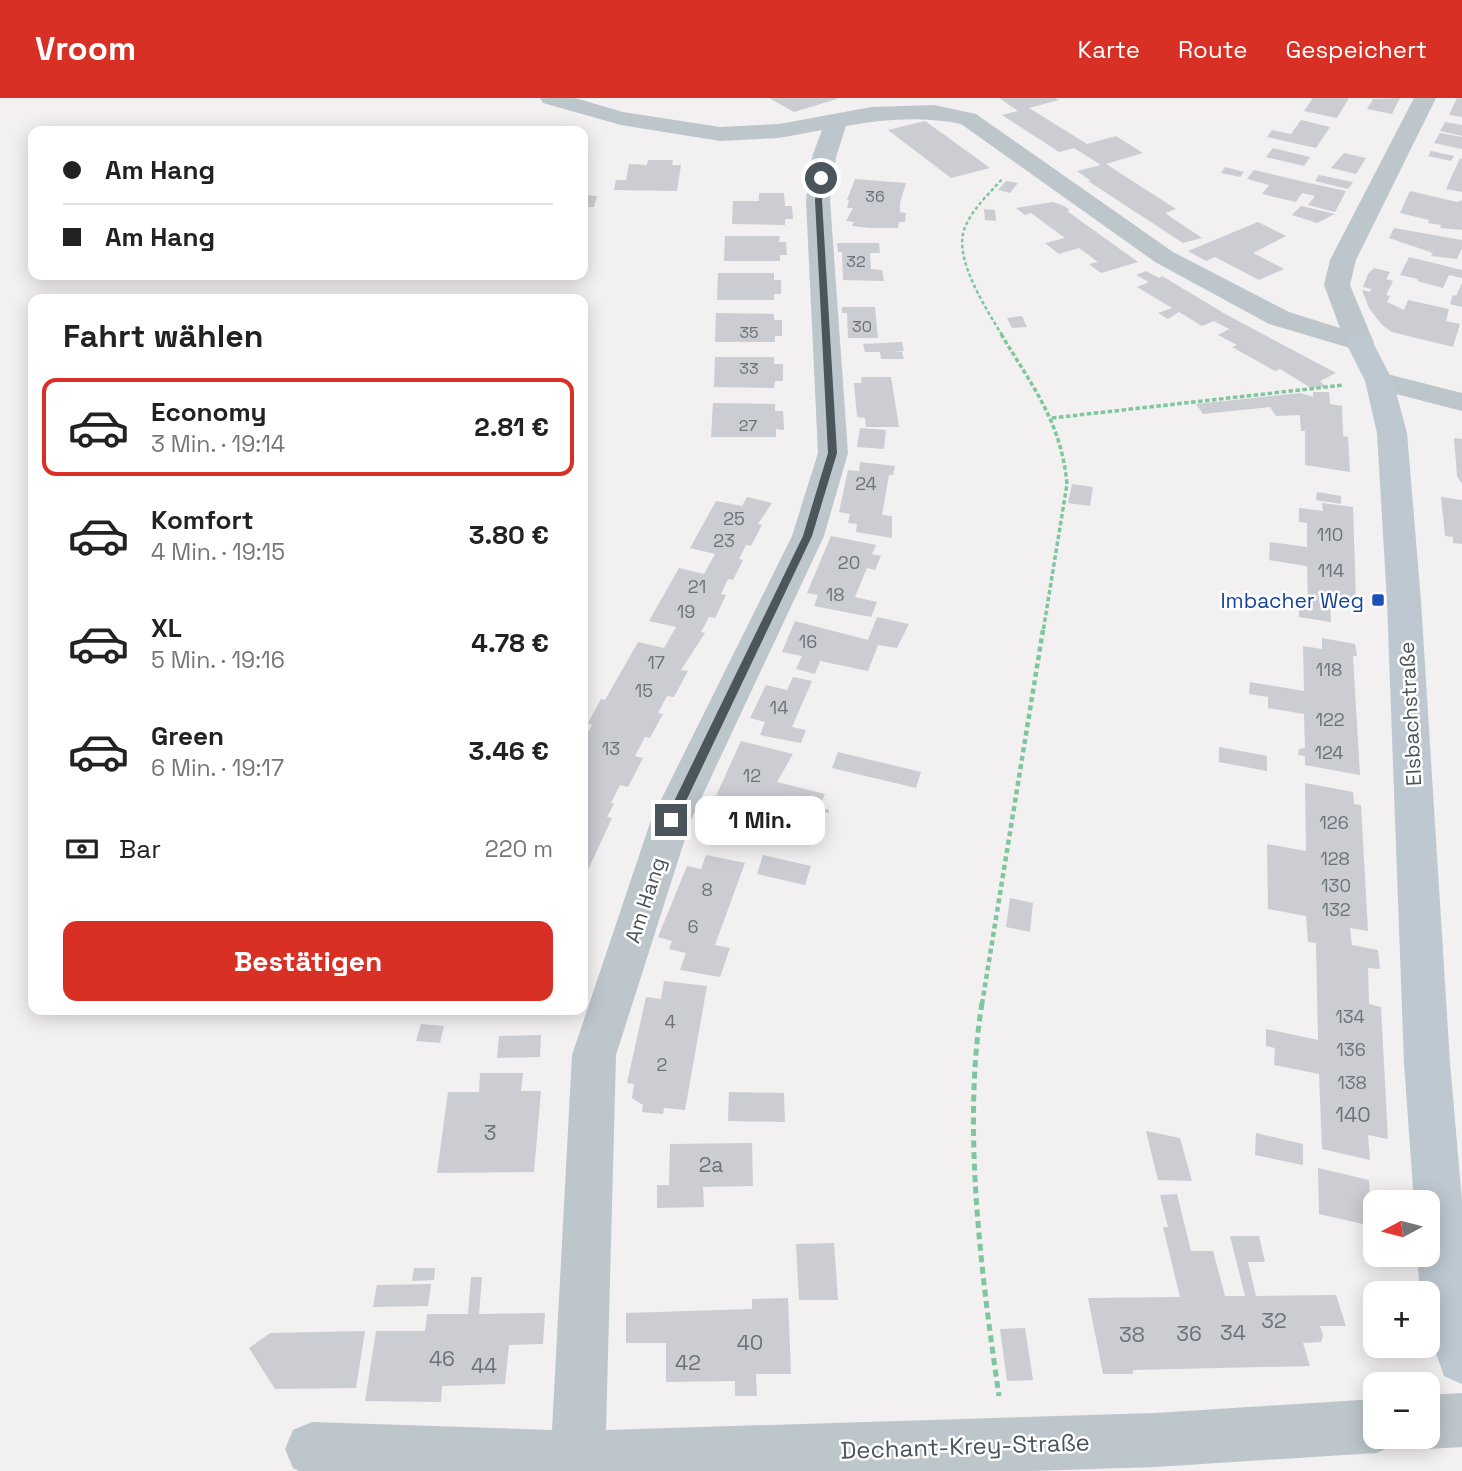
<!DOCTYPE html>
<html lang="de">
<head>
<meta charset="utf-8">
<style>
	:root { --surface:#fff; --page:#f2f2f2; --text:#222; --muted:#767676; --line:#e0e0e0; --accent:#d93025 }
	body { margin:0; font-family:"Space Grotesk",sans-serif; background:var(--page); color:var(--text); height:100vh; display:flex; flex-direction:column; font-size:26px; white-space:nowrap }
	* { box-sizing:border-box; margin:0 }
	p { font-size:23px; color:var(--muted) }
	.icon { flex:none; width:38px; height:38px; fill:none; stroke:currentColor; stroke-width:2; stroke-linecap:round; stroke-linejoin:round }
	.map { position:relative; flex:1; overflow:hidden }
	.details { position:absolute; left:28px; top:196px; width:560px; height:721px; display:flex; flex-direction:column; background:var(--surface); border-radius:14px; box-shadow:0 4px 18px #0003 }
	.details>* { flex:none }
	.guide { position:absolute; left:28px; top:28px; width:560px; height:154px; border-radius:14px; box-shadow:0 4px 18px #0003; display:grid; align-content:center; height:154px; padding:0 35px; background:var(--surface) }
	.needle { width:46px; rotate:263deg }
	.controls { position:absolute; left:1363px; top:1092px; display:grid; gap:14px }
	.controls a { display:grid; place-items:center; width:77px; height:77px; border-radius:14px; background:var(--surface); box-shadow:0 4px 18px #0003; font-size:35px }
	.end { position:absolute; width:32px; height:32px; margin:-16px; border:9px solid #4a555c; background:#fff; box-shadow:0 0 0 4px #fff }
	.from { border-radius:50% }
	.bubble { position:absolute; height:49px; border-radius:14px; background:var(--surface); box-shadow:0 4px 18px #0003; font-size:23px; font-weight:800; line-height:49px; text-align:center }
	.guide b { display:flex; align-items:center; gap:24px; height:66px; font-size:26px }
	.guide b+b { border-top:2px solid var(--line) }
	.guide i { width:18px; height:18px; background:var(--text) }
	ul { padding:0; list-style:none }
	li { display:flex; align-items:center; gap:21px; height:98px; margin:0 14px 10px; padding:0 21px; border:4px solid transparent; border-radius:14px }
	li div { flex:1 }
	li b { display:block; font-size:26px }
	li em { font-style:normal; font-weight:800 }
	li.selected { border-color:var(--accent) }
	li>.icon { width:63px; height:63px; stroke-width:1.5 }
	h2 { padding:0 35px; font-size:32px; line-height:84px }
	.pay { display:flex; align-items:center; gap:18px; height:77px; padding:0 35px; font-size:26px }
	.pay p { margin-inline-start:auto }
	.button { display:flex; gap:14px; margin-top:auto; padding:14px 35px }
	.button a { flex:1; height:80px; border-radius:14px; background:var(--accent); color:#fff; font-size:28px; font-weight:800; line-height:80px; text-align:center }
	header { display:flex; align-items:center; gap:42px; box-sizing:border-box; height:98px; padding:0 35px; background:var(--accent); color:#fff }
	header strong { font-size:33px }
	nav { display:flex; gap:38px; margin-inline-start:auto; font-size:24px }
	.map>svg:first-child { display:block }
	.building { fill:#cbcdd2 }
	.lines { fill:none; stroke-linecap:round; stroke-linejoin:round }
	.path-far3 { stroke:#7ec69c; stroke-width:2.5; stroke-dasharray:3.5 2.5; stroke-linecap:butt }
	.path-far2 { stroke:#7ec69c; stroke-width:3.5; stroke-dasharray:4.5 2.5; stroke-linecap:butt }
	.path-far1 { stroke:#7ec69c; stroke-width:4.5; stroke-dasharray:5 3.5; stroke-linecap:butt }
	.path { stroke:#7ec69c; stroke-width:5; stroke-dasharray:7 4.5; stroke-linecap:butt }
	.street { fill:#bdc6cb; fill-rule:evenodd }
	.secondary { fill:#bec8d0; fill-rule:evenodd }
	.route { fill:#4a555c }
	.transit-dot { fill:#1a4fb4; stroke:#fff; stroke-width:2.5 }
	.labels { text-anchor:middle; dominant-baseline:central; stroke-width:5; stroke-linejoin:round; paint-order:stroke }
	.far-number-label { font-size:16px; fill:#6a737a }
	.number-label { font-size:18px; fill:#6a737a }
	.transit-label { font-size:21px; fill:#164399; stroke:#fff; text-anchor:end }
	.street-label { font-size:21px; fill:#4a555c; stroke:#fff }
	.near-number-label { font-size:21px; fill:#6a737a }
	.near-street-label { font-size:24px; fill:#4a555c; stroke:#fff }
</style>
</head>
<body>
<header>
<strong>Vroom</strong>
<nav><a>Karte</a><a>Route</a><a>Gespeichert</a></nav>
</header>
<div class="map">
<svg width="1462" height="1373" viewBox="0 0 1462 1373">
	<rect width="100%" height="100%" fill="#f2f0f1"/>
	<g class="building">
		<path d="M 769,0 L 837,0 L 837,1 L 794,14 Z"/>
		<path d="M 999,0 L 1055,0 L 1059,2 L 1029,10 L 1087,46 L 1116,38 L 1143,55 L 1106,66 L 1176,111 L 1165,115 L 1202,140 L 1183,145 L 1088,83 L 1091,83 L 1077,73 L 1101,67 L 1074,50 L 1059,54 L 1002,17 L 1018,13 Z"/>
		<path d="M 1313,0 L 1349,0 L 1337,20 L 1304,13 Z"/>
		<path d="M 1400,0 L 1392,16 L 1367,11 L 1373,1 Z"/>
		<path d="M 1457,0 L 1462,0 L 1462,19 L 1449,17 Z"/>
		<path d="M 1301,22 L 1330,29 L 1316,50 L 1267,39 L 1272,32 L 1291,36 Z"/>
		<path d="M 925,23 L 957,46 L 990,70 L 951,80 L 888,32 Z"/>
		<path d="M 1445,24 L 1462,27 L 1462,38 L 1440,33 Z"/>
		<path d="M 1440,35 L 1462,39 L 1462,51 L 1434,45 Z"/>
		<path d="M 1273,50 L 1310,59 L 1304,68 L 1266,59 Z"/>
		<path d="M 1431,53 L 1454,58 L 1451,63 L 1428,58 Z"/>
		<path d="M 1344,55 L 1366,60 L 1356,76 L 1331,70 Z"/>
		<path d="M 1460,60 L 1462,61 L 1462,94 L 1446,91 Z"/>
		<path d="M 648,62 L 673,62 L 672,67 L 681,67 L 677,93 L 614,92 L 616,82 L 626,82 L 629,66 L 647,67 Z"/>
		<path d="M 1225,69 L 1244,74 L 1240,79 L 1221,75 Z"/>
		<path d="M 1254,72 L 1309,85 L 1346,93 L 1335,114 L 1308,107 L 1315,98 L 1302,95 L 1296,104 L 1262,96 L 1269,87 L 1247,81 Z"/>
		<path d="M 1319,77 L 1353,84 L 1348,91 L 1315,83 Z"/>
		<path d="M 855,81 L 906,85 L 900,105 L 900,114 L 906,115 L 905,124 L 899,124 L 898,130 L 871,130 L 852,128 L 854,124 L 846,123 L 853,110 L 847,110 L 849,102 L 847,102 Z"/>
		<path d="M 1006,83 L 1018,85 L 1010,95 L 998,92 Z"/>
		<path d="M 1410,93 L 1457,104 L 1462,102 L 1462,132 L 1440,130 L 1441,127 L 1428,125 L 1429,122 L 1400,115 Z"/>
		<path d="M 759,95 L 784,95 L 785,108 L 792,108 L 793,121 L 785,121 L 785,127 L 732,126 L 733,103 L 759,103 Z"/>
		<path d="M 583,97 L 597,98 L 594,109 L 583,109 Z"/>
		<path d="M 1053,104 L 1064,108 L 1070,112 L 1067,113 L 1138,164 L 1101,175 L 1089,166 L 1098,164 L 1079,150 L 1059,156 L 1045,145 L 1065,140 L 1031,115 L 1025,117 L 1016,110 Z"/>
		<path d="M 1301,108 L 1335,116 L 1317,125 L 1292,117 Z"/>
		<path d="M 984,111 L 995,112 L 996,123 L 985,122 Z"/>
		<path d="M 1258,124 L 1286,138 L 1253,155 L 1284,171 L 1259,182 L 1215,159 L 1206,163 L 1188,153 Z"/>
		<path d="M 1394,130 L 1462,142 L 1462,150 L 1457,161 L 1431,158 L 1433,155 L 1389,140 Z"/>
		<path d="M 725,138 L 780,138 L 779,144 L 786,144 L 787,157 L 780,157 L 780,163 L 724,163 Z"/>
		<path d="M 837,145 L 879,145 L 880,155 L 870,155 L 871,171 L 882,172 L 884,183 L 843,182 L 842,154 L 838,154 Z"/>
		<path d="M 1409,159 L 1462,172 L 1462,180 L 1449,177 L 1443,190 L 1417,183 L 1418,181 L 1400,177 Z"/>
		<path d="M 1374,170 L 1390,174 L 1386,181 L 1393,183 L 1386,197 L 1390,198 L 1387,204 L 1404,212 L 1408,202 L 1449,211 L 1446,223 L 1460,226 L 1453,249 L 1392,234 L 1382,227 L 1369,210 L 1362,192 L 1370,194 L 1371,191 L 1363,189 L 1368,176 Z"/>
		<path d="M 1146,173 L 1159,180 L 1162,178 L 1227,217 L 1336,275 L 1320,283 L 1326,289 L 1311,290 L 1280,271 L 1275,273 L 1232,249 L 1237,247 L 1218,237 L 1229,231 L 1214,223 L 1202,228 L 1179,214 L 1168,221 L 1158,215 L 1172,210 L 1137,189 L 1149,184 L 1136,177 Z"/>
		<path d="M 718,175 L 774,175 L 774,182 L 781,182 L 781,196 L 774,196 L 774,202 L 717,202 Z"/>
		<path d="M 1462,185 L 1462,209 L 1450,206 L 1453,197 L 1456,198 Z"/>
		<path d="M 842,209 L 875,209 L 878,240 L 848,240 L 847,215 L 842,215 Z"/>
		<path d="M 716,215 L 774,216 L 774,222 L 782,222 L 782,238 L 775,238 L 775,244 L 715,244 Z"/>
		<path d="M 1022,218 L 1027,229 L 1012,230 L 1007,220 Z"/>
		<path d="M 902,244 L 904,253 L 892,254 L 902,254 L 904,261 L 881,261 L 880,254 L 865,254 L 863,246 Z"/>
		<path d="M 715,259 L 774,259 L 774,266 L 783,266 L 783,283 L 775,283 L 774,290 L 714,289 Z"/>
		<path d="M 861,279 L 891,279 L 899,329 L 866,329 L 865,320 L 857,319 L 854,285 L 862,285 Z"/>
		<path d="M 1313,294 L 1329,294 L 1330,306 L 1342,308 L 1343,338 L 1348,339 L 1350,374 L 1305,367 L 1305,333 L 1301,333 L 1300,317 L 1276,318 L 1270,309 L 1203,316 L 1196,306 L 1301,295 L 1313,299 Z"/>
		<path d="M 713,305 L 775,306 L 775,313 L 783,313 L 784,332 L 776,331 L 776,339 L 711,339 Z"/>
		<path d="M 860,330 L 886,332 L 884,351 L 857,349 Z"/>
		<path d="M 1454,340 L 1462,341 L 1462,386 L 1457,378 Z"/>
		<path d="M 860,364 L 895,368 L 893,377 L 889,377 L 882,417 L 892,418 L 892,440 L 856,434 L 857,426 L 848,425 L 850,416 L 839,414 L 848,372 L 859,373 Z"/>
		<path d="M 1072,386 L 1093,389 L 1090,408 L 1068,405 Z"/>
		<path d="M 1317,394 L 1341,398 L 1341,406 L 1316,402 Z"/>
		<path d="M 747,399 L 772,405 L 758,426 L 762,427 L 751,448 L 746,447 L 739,461 L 743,462 L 733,482 L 728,481 L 721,496 L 726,497 L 715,520 L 709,519 L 701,534 L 705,535 L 681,572 L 688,573 L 674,599 L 667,598 L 658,615 L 663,616 L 650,640 L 645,639 L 635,658 L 643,660 L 628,689 L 620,687 L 611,705 L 614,706 L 607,719 L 612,720 L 583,783 L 583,642 L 592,627 L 588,625 L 601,601 L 605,602 L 638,544 L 664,550 L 676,529 L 649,523 L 679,470 L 704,476 L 710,465 L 715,456 L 690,450 L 716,403 L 742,408 Z"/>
		<path d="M 1441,399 L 1462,402 L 1462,446 L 1453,445 L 1453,439 L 1445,438 Z"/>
		<path d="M 1322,405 L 1353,409 L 1356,502 L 1342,499 L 1342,506 L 1330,505 L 1331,524 L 1299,519 L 1299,498 L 1308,500 L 1307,468 L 1269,462 L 1270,444 L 1307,449 L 1307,425 L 1299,424 L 1299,410 L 1323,413 Z"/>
		<path d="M 831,438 L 876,447 L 872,456 L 881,458 L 875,472 L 867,470 L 855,499 L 877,504 L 871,519 L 814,508 L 818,497 L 807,495 Z"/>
		<path d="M 877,519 L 909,526 L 897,550 L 878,547 L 868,573 L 820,563 L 815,576 L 796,571 L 802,558 L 782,554 L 795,523 L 868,542 Z"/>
		<path d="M 1322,540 L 1355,546 L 1357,558 L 1353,558 L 1360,677 L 1305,667 L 1305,658 L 1298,657 L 1299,651 L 1305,650 L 1304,616 L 1268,610 L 1268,599 L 1249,596 L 1250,584 L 1304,593 L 1303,548 L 1322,551 Z"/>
		<path d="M 793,579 L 812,583 L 792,629 L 806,632 L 801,645 L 760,637 L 765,624 L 750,620 L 766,587 L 787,592 Z"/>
		<path d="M 741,643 L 793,656 L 777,684 L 825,696 L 819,709 L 829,712 L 829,715 L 780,702 L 761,746 L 701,731 Z"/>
		<path d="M 1219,649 L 1267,658 L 1267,673 L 1219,664 Z"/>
		<path d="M 838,654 L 921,674 L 916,690 L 832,670 Z"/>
		<path d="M 1305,685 L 1353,694 L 1354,706 L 1361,707 L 1368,833 L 1350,830 L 1352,847 L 1378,852 L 1380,871 L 1368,870 L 1369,906 L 1381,909 L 1388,1041 L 1368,1037 L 1370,1062 L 1322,1051 L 1319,976 L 1274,967 L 1275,950 L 1266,948 L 1266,931 L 1318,942 L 1316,845 L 1308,844 L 1306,818 L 1268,811 L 1267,746 L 1306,753 Z"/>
		<path d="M 706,757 L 745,765 L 715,847 L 730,850 L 720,879 L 680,872 L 686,855 L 669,851 L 672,843 L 658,839 L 687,768 L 701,771 Z"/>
		<path d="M 763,757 L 811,768 L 805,787 L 757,776 Z"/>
		<path d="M 1010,800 L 1033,805 L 1030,834 L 1006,829 Z"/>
		<path d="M 664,883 L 707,888 L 685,1012 L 664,1010 L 663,1016 L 642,1014 L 643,1007 L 632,1000 L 634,986 L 627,985 L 646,899 L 661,901 Z"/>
		<path d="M 421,926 L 444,928 L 440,945 L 416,943 Z"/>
		<path d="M 541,937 L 540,959 L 497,960 L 499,938 Z"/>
		<path d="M 480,975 L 523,975 L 521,993 L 541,993 L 534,1074 L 437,1075 L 448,994 L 479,994 Z"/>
		<path d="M 729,994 L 784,995 L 785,1024 L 728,1023 Z"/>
		<path d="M 1146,1033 L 1180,1040 L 1192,1083 L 1158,1082 Z"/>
		<path d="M 1256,1035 L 1303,1046 L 1303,1067 L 1255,1057 Z"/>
		<path d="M 752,1045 L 753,1088 L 703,1089 L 704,1109 L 657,1110 L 657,1087 L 669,1087 L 670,1046 Z"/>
		<path d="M 1318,1070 L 1369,1082 L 1372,1128 L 1319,1116 Z"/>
		<path d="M 1177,1096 L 1191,1153 L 1213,1153 L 1225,1198 L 1245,1198 L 1230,1138 L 1259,1138 L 1265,1164 L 1248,1164 L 1256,1198 L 1336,1197 L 1346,1228 L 1320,1228 L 1323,1237 L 1321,1244 L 1303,1245 L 1310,1268 L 1133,1272 L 1133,1276 L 1103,1276 L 1088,1200 L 1180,1199 L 1163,1129 L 1168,1129 L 1160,1097 Z"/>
		<path d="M 834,1145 L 838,1202 L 799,1202 L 796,1146 Z"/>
		<path d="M 414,1170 L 435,1170 L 434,1182 L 412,1183 Z"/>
		<path d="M 471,1179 L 482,1179 L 479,1216 L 545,1215 L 543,1246 L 509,1247 L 505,1286 L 442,1288 L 441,1304 L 365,1303 L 376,1233 L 425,1233 L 427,1216 L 468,1216 Z"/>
		<path d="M 431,1186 L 428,1208 L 373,1209 L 377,1187 Z"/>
		<path d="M 788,1200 L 791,1276 L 756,1276 L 757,1298 L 735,1298 L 735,1283 L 666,1284 L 666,1245 L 626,1245 L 626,1215 L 752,1211 L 752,1201 Z"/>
		<path d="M 1025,1230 L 1033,1282 L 1007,1283 L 1000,1231 Z"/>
		<path d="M 365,1233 L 356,1290 L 275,1291 L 249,1250 L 270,1235 Z"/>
	</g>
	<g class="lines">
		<path class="path-far3" d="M 1002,237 C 987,212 954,162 964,132 C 971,112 989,96 1003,80"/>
		<g class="path-far2">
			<path d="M 1001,236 C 1032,288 1061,323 1067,386 L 1043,534"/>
			<path d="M 1052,320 L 1344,287"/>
		</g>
		<path class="path-far1" d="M 982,906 L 1043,532"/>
		<path class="path" d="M 982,905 C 962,1029 981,1174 999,1298"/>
		<g class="street">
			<path d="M 540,0 L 575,0 L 623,14 L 720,29 L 779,26 L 872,9 L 934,7 L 976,16 L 1173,154 L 1289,214 L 1340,230 L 1324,187 L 1330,162 L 1414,0 L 1436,0 L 1356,162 L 1350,187 L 1374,245 L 1370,251 L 1360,253 L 1269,226 L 1155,164 L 961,26 C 923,18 884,21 846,28 L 836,59 L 830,102 L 848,355 L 824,438 L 691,722 L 616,957 L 606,1332 L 1155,1315 L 1376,1301 L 1376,1339 L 1398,1339 L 1395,1347 L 1376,1355 L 1155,1369 L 1031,1373 L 299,1373 L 293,1370 L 285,1351 L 293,1332 L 312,1324 L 552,1332 L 572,957 L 651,722 L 792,438 L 818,355 L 806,102 L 812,59 L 822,32 L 779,40 L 720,43 L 621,27 L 543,5 Z"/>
			<path d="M 1379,274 L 1462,295 L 1462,313 L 1369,289 L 1365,283 L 1369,277 Z"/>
			<path d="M 1462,1295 L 1462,1349 L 1428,1351 L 1409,1343 L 1407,1339 L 1428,1339 L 1428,1297 Z"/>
		</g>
		<path class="secondary" d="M 1360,237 L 1370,239 L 1393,283 L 1407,335 L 1421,503 L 1450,965 L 1462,1102 L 1462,1286 L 1444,1278 L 1428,1232 L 1428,1195 L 1420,1195 L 1417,1157 L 1428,1157 L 1428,1104 L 1414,1104 L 1404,965 L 1387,503 L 1377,335 L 1365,283 L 1346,245 L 1350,239 Z"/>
	</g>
	<path class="route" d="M 821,78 L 825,80 L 822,102 L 837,355 L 812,438 L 677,722 L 671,726 L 665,722 L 803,438 L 828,355 L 815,102 L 818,80 Z"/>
	<rect class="transit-dot" x="1371" y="495" width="14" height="14" rx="3.5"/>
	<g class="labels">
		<g class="far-number-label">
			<text x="875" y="98">36</text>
			<text x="856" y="163">32</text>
			<text x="862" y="228">30</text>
			<text x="749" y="234">35</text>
			<text x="749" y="270">33</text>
			<text x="748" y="327">27</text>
		</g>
		<g class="number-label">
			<text x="866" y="385">24</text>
			<text x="734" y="420">25</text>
			<text x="1330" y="436">110</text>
			<text x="724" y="442">23</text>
			<text x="849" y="464">20</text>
			<text x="1331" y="472">114</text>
			<text x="697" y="488">21</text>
			<text x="835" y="496">18</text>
			<text x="686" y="513">19</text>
			<text x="808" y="543">16</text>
			<text x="656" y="564">17</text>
			<text x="1329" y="571">118</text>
			<text x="644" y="592">15</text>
			<text x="779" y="609">14</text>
			<text x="1330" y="621">122</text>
			<text x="611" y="650">13</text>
			<text x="1329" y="654">124</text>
			<text x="752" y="677">12</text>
			<text x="1334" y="724">126</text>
			<text x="1335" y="760">128</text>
			<text x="1336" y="787">130</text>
			<text x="707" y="791">8</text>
			<text x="1336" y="811">132</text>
			<text x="693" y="828">6</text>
			<text x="1350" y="918">134</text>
			<text x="670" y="923">4</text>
			<text x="1351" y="951">136</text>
			<text x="662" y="966">2</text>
			<text x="1352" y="984">138</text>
		</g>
		<g class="transit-label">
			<text x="1364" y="502">Imbacher Weg</text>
		</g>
		<g class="street-label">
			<text transform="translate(1410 616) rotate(-93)">Elsbachstraße</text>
			<text transform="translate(645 802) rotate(-72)">Am Hang</text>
		</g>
		<g class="near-number-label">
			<text x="1353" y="1016">140</text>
			<text x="490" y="1034">3</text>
			<text x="711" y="1066">2a</text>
			<text x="1274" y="1222">32</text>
			<text x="1233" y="1234">34</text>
			<text x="1189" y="1235">36</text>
			<text x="1132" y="1236">38</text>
			<text x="750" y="1244">40</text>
			<text x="442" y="1260">46</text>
			<text x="688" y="1264">42</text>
			<text x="484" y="1267">44</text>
		</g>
		<g class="near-street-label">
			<text transform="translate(965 1348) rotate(-2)">Dechant-Krey-Straße</text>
		</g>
	</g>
</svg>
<div class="controls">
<a><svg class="needle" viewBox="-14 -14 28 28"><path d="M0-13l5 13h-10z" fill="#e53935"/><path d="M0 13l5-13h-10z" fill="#767676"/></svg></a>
<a>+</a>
<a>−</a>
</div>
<i class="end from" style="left:821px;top:80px"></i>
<i class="end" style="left:671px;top:722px"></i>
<div class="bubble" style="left:695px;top:698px;width:130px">1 Min.</div>
<div class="guide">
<b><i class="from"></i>Am Hang</b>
<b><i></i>Am Hang</b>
</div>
<section class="details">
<h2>Fahrt wählen</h2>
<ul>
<li class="selected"><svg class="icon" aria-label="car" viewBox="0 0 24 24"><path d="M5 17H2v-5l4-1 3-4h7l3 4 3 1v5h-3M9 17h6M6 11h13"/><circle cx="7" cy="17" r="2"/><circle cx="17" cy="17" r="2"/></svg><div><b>Economy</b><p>3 Min. · 19:14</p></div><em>2.81 €</em></li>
<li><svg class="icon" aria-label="car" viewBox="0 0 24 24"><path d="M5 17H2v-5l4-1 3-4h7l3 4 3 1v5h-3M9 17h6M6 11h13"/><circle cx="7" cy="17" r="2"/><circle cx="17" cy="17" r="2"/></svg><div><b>Komfort</b><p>4 Min. · 19:15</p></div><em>3.80 €</em></li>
<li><svg class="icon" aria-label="car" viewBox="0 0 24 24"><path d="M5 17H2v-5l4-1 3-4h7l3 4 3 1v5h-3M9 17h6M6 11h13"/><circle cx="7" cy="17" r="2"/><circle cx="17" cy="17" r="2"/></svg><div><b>XL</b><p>5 Min. · 19:16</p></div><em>4.78 €</em></li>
<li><svg class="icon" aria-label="car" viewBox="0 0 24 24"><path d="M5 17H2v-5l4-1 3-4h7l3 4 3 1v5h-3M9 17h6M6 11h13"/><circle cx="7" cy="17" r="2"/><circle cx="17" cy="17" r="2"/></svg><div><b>Green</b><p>6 Min. · 19:17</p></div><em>3.46 €</em></li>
</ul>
<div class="pay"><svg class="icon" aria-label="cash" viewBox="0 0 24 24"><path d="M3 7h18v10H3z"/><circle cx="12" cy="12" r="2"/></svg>Bar<p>220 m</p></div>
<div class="button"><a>Bestätigen</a></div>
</section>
</div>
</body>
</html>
